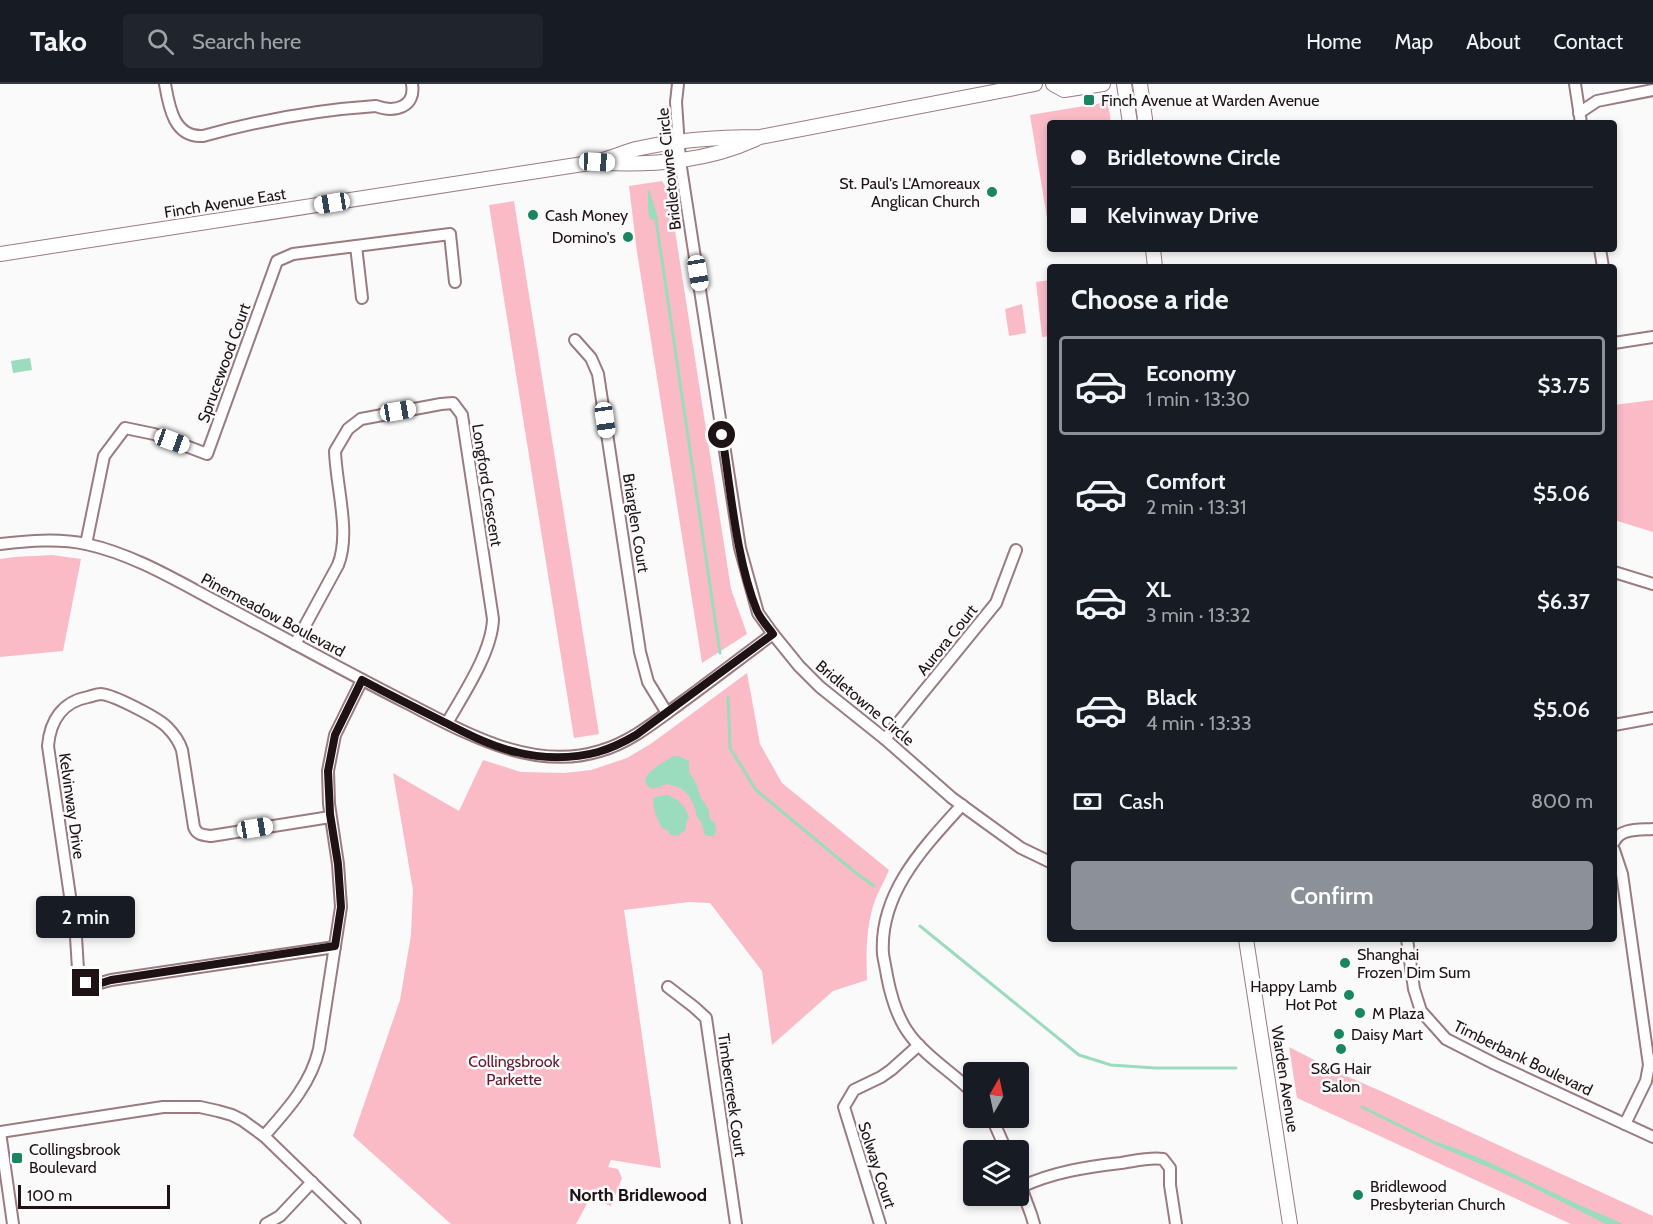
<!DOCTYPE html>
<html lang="en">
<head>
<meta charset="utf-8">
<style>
	:root { --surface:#171b24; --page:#20242c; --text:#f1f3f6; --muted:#9ea1a6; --line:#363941; --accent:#8c9099 }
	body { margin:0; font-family:Cabin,sans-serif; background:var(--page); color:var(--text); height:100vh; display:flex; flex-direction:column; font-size:22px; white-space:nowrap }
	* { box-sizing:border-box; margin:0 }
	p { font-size:20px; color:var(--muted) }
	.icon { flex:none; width:33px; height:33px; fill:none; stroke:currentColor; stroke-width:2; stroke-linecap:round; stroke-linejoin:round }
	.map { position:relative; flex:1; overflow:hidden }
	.sheet { position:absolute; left:1047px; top:180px; width:570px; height:678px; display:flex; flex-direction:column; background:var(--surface); border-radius:6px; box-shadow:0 3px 9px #0003 }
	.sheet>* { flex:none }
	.top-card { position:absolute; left:1047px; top:36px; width:570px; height:132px; border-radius:6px; box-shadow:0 3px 9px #0003; display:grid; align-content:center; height:132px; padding:0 24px; background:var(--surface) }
	.needle { width:39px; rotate:9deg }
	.controls { position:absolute; left:963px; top:978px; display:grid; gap:12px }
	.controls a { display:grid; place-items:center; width:66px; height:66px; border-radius:6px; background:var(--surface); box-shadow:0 3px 9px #0003; font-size:30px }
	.scale { position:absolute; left:18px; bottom:15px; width:152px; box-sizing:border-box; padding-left:6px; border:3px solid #1e1215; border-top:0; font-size:16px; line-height:21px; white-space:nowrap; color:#1e1215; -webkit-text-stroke:4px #fafafa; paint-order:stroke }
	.end { position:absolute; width:27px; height:27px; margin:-14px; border:8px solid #1e1215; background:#fff; box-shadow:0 0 0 3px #fff }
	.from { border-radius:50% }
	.bubble { position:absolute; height:42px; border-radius:6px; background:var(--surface); box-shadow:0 3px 9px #0003; font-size:20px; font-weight:600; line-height:42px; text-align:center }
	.car { position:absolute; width:18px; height:36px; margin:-18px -9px; border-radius:8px; box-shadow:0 0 4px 2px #0007; background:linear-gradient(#fff 24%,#345 0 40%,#fff 0 76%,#345 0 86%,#fff 0) }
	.top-card b { display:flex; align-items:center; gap:21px; height:57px; font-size:22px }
	.top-card b+b { border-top:2px solid var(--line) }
	.top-card i { width:15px; height:15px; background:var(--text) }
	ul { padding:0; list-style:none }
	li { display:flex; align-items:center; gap:18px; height:99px; margin:0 12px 9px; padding:0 12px; border:3px solid transparent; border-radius:6px }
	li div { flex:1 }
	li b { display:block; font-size:22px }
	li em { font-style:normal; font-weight:600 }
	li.active { border-color:var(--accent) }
	li>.icon { width:54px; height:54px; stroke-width:1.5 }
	h2 { padding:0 24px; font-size:27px; line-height:72px }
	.pay { display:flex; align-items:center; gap:15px; height:66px; padding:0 24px; font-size:22px }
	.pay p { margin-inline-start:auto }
	.primary-button { display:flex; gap:12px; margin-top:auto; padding:12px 24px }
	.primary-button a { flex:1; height:69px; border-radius:6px; background:var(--accent); color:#fff; font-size:24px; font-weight:600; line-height:69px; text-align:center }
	header { display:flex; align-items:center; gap:36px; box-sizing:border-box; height:84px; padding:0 30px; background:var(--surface); border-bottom:2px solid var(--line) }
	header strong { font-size:28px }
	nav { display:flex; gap:33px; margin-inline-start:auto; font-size:21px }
	.search { width:420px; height:54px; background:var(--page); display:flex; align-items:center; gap:15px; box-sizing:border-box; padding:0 21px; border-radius:6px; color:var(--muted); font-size:22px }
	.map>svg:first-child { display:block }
	.green { fill:#fabbc7 }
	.water { fill:#9bdbbe }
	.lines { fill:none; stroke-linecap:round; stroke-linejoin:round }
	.stream { stroke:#9bdbbe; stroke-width:3 }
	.minor-casing { stroke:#9a7b80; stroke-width:14 }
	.major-casing { stroke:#9a7b80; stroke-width:16 }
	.minor { stroke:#fff; stroke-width:10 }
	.major { stroke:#fff; stroke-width:14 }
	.route { stroke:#1e1215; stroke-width:8 }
	.poi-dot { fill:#1a8561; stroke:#fafafa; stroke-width:2 }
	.labels { text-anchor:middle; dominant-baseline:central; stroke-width:5; stroke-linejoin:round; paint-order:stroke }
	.poi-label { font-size:16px; fill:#1e1215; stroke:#fafafa; text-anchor:start }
	.street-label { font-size:16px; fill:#1e1215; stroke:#fafafa }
	.park-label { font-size:16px; fill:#61172e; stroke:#fafafa }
	.neighbourhood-label { font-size:18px; font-weight:bold; fill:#1e1215; stroke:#fafafa }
</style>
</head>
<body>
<header>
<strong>Tako</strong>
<div class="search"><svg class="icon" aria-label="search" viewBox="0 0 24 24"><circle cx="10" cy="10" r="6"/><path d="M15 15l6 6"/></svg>Search here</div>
<nav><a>Home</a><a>Map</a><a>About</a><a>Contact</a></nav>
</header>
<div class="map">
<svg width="1653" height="1140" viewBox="0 0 1653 1140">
	<rect width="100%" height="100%" fill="#fafafa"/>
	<g class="green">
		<path d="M 1108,18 L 1111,39 L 1050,39 L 1049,146 L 1030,31 Z"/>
		<path d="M 662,97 L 669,108 L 731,505 L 747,550 L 702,579 L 637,168 L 629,102 Z"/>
		<path d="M 514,117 L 599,650 L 574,654 L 489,121 Z"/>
		<path d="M 1050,196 L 1050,252 L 1042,253 L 1036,198 Z"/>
		<path d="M 1022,220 L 1026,249 L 1009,252 L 1005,225 Z"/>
		<path d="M 1653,316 L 1653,448 L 1614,436 L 1614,321 Z"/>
		<path d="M 52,471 L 81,475 L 63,567 L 0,573 L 0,475 L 14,473 Z"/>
		<path d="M 747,589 L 760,660 L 782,699 L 889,786 C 885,796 879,806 875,816 C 866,841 866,870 867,896 L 833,907 L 772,961 L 762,887 L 710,819 L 689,818 L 624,826 L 661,1084 L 611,1076 L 608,1083 L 618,1085 L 622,1094 L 611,1122 L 590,1114 L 576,1140 L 451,1140 L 353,1052 L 400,916 L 411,851 L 413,806 L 393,689 L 459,727 L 483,676 L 521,688 L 564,689 L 591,686 L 627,674 L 652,659 Z"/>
		<path d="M 1289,963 L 1344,991 L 1383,1008 L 1653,1132 L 1653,1140 L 1571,1140 L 1297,1014 Z"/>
	</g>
	<g class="water">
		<path d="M 649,105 L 658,134 L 656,136 L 650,135 C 647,125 648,116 648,106 Z"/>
		<path d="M 30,274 L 32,286 L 13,289 L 11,277 Z"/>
		<path d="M 674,672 L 679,672 L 689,677 L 689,688 L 696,699 L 701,714 L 708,724 L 710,735 L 715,739 L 716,747 L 714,752 L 707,752 L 705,751 L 701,738 L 697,733 L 695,724 L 689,712 L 681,704 L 667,700 L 652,705 C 631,693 665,678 674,672 Z"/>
		<path d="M 668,711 C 679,715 686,723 689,734 L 686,738 L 686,745 L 679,751 L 669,751 L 669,747 L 662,744 C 658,736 651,722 654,713 Z"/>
		<path d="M 1434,1057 C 1481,1072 1523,1095 1567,1115 C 1585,1124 1604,1131 1623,1140 L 1606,1140 L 1518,1096 L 1436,1061 L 1433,1058 Z"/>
	</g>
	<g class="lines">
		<g class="stream">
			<path d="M 656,136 L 720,569"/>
			<path d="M 728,613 L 730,664 L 756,706 L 856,789 L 874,802"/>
			<path d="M 920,842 L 1079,971 L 1111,981 L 1155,984 L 1236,984"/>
			<path d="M 1362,1023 L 1433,1058"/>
		</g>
		<g class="minor-casing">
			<g id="minor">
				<path d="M 165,0 C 169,23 174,54 203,52 C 260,36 317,26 376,22 C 395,29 416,23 412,0"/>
				<path d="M 678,0 L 676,18 L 680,77 L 740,464 L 758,529 L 773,550 L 799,582 L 820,603 L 885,655 L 952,714 L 978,733 L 1021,764 L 1050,778"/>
				<path d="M 1575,0 L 1581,39"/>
				<path d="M 1579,29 L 1597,17 L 1653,6"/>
				<path d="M 356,162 L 450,150 L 455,198"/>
				<path d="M 1600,165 L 1603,183"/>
				<path d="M 575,256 L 591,274 L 598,290 L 640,568 L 648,598 L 667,629"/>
				<path d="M 1614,259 L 1653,253"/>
				<path d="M 0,460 C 28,457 58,454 86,460 C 132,470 174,495 215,517 C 279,551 342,586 407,619 C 466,649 532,688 600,667 C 631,658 656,637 682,618 C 712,596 742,573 773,550"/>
				<path d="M 86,460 L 104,372 L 125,344 L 154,350 L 207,370 L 277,177 L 293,170 L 356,162 L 362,214"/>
				<path d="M 1614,488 L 1653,500"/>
				<path d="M 295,560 L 338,481 C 351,449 336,402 335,367 L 348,345 L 361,335 L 441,320 L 453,319 L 462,331 L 493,535 C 492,568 463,611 447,639"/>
				<path d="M 1614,641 L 1653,634"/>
				<path d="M 885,655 L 996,519 L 1016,466"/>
				<path d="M 962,721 C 924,763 879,809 883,870 C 884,877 886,885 887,892 C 891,913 897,934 910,951 C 927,974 954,989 974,1010"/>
				<path d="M 330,733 L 211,752 C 203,751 197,751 194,743 L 182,666 C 179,657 174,650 167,643 C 158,634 114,611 101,610 C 97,610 92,612 88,613 C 62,618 50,637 48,662 L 76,853 L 78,885 L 82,897 C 92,902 101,899 111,896 L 335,863"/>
				<path d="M 1614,758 C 1620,744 1639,746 1653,745"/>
				<path d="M 1614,766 L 1622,790 L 1649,981 L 1646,997 L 1625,1040"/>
				<path d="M 1407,855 L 1414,905 L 1421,927 L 1446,955 L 1495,980 L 1653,1053"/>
				<path d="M 668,903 L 694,923 L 706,934 L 736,1140"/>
				<path d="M 992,1034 L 1006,1066"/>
				<path d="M 0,1048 L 163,1023 L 200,1023 L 218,1027 L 232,1031 L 242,1036 L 264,1052 L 355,1140"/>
				<path d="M 0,1048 L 13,1140"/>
				<path d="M 264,1052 C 287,1026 311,1000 319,965 L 341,823 L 338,780 L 329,720 L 328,687 L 335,651 L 362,596"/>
				<path d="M 1019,1098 L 1031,1130 L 1034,1140"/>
				<path d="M 1021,1103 C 1053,1088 1086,1083 1121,1079 C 1135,1077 1149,1073 1163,1075 L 1170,1084 L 1170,1101 L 1176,1140"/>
				<path d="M 266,1140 L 280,1132 L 312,1098"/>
				<path d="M 880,1140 L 844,1023 L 854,1006 L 881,993 L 891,986 L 919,961"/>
			</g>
		</g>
		<g class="major-casing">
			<g id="major">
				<path d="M 1053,0 L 1064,6 L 1103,0"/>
				<path d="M 1124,0 L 1130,39"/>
				<path d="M 1140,0 L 1145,35 L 1144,39"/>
				<path d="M 605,79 C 657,81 708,77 756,55"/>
				<path d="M 1153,165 L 1155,183"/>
				<path d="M 0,170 L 596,78 C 610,74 623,69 636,65 C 676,56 719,53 760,53 L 1035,0"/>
				<path d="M 1246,855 L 1290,1140"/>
			</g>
		</g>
		<use href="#minor" class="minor"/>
		<use href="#major" class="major"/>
	</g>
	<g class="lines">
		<path class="route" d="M 86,899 L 98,900 L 111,896 L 335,862 L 341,823 L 338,780 L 330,730 L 328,687 L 335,651 L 362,596 C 388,610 414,623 440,636 C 464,648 489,662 516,668 C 542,675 573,675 598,668 C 612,664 624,658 636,651 L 773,550 C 768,543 761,536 757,527 C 736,475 731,407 722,351"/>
	</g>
	<g class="poi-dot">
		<rect x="1083" y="10" width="12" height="12" rx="3"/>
		<circle cx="992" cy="108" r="6"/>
		<circle cx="533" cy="131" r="6"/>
		<circle cx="628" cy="153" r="6"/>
		<circle cx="1345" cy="879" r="6"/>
		<circle cx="1349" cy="911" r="6"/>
		<circle cx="1360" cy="929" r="6"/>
		<circle cx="1339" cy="950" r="6"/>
		<circle cx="1341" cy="965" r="6"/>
		<rect x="11" y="1068" width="12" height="12" rx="3"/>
		<circle cx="1358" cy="1111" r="6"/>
	</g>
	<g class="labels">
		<g class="poi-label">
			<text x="1101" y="16">Finch Avenue at Warden Avenue</text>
			<text x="980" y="99" text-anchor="end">St. Paul's L'Amoreaux<tspan x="980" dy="18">Anglican Church</tspan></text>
			<text x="545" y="131">Cash Money</text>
			<text x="616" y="153" text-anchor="end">Domino's</text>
			<text x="1357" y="870">Shanghai<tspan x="1357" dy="18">Frozen Dim Sum</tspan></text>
			<text x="1337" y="902" text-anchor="end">Happy Lamb<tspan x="1337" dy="18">Hot Pot</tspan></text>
			<text x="1372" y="929">M Plaza</text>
			<text x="1351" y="950">Daisy Mart</text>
			<text x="1341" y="984" text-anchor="middle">S&amp;G Hair<tspan x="1341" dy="18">Salon</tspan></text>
			<text x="29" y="1065">Collingsbrook<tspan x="29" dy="18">Boulevard</tspan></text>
			<text x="1370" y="1102">Bridlewood<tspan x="1370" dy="18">Presbyterian Church</tspan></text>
		</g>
		<g class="street-label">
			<text transform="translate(669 85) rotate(-96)">Bridletowne Circle</text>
			<text transform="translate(225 119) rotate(-9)">Finch Avenue East</text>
			<text transform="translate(224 279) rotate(-70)">Sprucewood Court</text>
			<text transform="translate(487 401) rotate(81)">Longford Crescent</text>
			<text transform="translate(636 439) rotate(81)">Briarglen Court</text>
			<text transform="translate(273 531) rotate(28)">Pinemeadow Boulevard</text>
			<text transform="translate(947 556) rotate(-51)">Aurora Court</text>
			<text transform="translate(865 619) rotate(40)">Bridletowne Circle</text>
			<text transform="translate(72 722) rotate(82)">Kelvinway Drive</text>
			<text transform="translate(1523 974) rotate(26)">Timberbank Boulevard</text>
			<text transform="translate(1285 995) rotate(81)">Warden Avenue</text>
			<text transform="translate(732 1011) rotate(82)">Timbercreek Court</text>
			<text transform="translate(877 1081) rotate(72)">Solway Court</text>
		</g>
		<g class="park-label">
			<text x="514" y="977">Collingsbrook<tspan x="514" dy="18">Parkette</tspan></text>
		</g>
		<g class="neighbourhood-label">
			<text x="638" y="1111">North Bridlewood</text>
		</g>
	</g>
</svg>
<div class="controls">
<a><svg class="needle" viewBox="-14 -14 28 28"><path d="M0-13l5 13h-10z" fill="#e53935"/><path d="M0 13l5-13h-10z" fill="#9ea1a6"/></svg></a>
<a><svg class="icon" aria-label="layers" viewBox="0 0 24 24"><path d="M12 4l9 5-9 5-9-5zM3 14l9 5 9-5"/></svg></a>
</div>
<div class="scale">100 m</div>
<i class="end from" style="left:722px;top:351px"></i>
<i class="end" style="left:86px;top:899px"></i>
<div class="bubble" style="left:36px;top:812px;width:99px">2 min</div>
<i class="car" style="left:597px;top:78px;rotate:93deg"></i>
<i class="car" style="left:332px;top:119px;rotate:261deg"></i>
<i class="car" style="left:698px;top:189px;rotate:171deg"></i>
<i class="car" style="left:398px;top:327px;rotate:80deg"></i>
<i class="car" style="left:605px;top:336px;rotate:172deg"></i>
<i class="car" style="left:172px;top:357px;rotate:110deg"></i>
<i class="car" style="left:255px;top:744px;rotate:81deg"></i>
<div class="top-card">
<b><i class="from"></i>Bridletowne Circle</b>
<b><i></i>Kelvinway Drive</b>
</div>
<section class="sheet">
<h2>Choose a ride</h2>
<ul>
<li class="active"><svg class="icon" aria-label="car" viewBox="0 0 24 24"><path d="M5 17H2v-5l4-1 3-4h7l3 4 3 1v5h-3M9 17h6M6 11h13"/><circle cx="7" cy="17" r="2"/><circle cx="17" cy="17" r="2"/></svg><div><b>Economy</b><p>1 min · 13:30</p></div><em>$3.75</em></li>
<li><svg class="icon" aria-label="car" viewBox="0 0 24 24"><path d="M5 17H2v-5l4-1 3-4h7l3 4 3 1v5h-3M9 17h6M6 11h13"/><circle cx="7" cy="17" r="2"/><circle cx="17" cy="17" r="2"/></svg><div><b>Comfort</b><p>2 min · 13:31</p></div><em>$5.06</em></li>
<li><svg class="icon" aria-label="car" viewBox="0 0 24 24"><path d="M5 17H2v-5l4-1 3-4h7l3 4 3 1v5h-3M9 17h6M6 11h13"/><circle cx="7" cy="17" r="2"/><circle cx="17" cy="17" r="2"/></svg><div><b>XL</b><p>3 min · 13:32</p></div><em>$6.37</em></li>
<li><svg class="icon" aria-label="car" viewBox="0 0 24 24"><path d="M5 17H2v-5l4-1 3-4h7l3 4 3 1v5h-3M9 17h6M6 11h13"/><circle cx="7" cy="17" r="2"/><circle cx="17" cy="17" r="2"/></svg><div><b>Black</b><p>4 min · 13:33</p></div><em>$5.06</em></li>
</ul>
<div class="pay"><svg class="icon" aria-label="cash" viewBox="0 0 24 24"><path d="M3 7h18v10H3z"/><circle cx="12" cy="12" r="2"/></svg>Cash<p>800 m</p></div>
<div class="primary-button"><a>Confirm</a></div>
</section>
</div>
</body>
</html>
